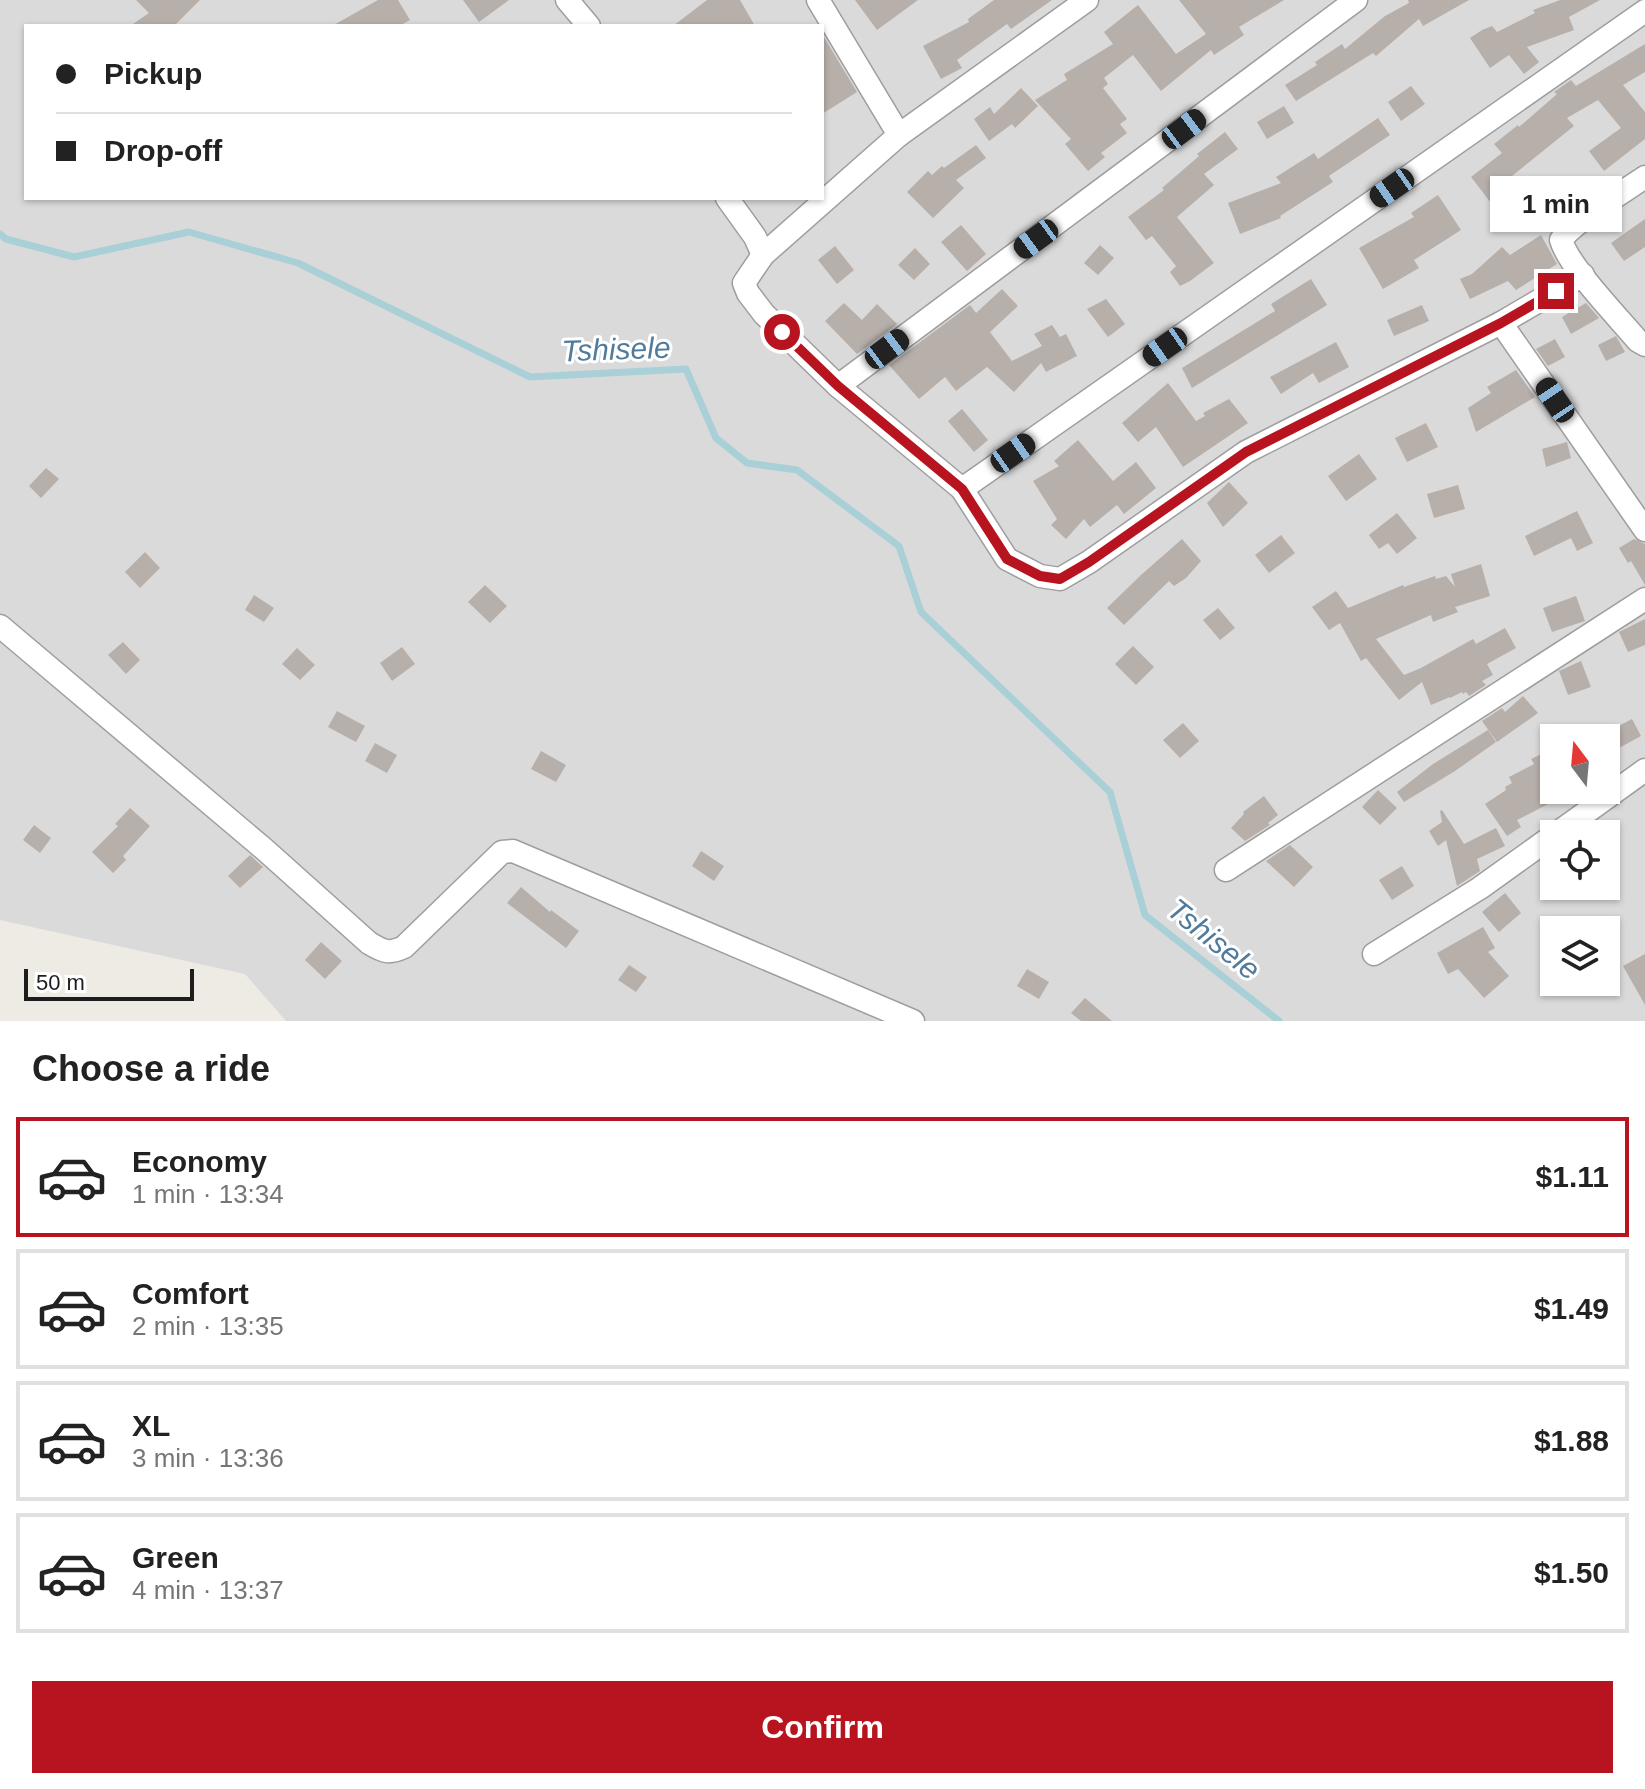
<!DOCTYPE html>
<html lang="en">
<head>
<meta charset="utf-8">
<style>
	:root { --surface:#fff; --page:#f2f2f2; --text:#222; --muted:#767676; --line:#e0e0e0; --accent:#b7141f }
	body { margin:0; font-family:Arial,sans-serif; background:var(--page); color:var(--text); height:100vh; display:flex; flex-direction:column; font-size:30px; white-space:nowrap }
	* { box-sizing:border-box; margin:0 }
	p { font-size:26px; color:var(--muted) }
	.icon { flex:none; width:44px; height:44px; fill:none; stroke:currentColor; stroke-width:2; stroke-linecap:round; stroke-linejoin:round }
	.map { position:relative; height:1021px; overflow:hidden }
	.side { display:flex; flex-direction:column; background:var(--surface); flex:1 }
	.side>* { flex:none }
	.hud { position:absolute; left:24px; top:24px; width:800px; height:176px; border-radius:0px; box-shadow:0 2px 6px #0004; display:grid; align-content:center; height:176px; padding:0 32px; background:var(--surface) }
	.needle { width:52px; rotate:344deg }
	.controls { position:absolute; left:1540px; top:724px; display:grid; gap:16px }
	.controls a { display:grid; place-items:center; width:80px; height:80px; border-radius:0px; background:var(--surface); box-shadow:0 2px 6px #0004; font-size:40px }
	.scale { position:absolute; left:24px; bottom:20px; width:170px; box-sizing:border-box; padding-left:8px; border:4px solid #1d1d1d; border-top:0; font-size:22px; line-height:28px; white-space:nowrap; color:#1d1d1d; -webkit-text-stroke:6px #fff; paint-order:stroke }
	.end { position:absolute; width:36px; height:36px; margin:-18px; border:10px solid #b7141f; background:#fff; box-shadow:0 0 0 4px #fff }
	.from { border-radius:50% }
	.bubble { position:absolute; height:56px; border-radius:0px; background:var(--surface); box-shadow:0 2px 6px #0004; font-size:26px; font-weight:600; line-height:56px; text-align:center }
	.car { position:absolute; width:24px; height:48px; margin:-24px -12px; border-radius:10px; box-shadow:0 0 6px 2px #0007; background:linear-gradient(#222 24%,#8ab4d8 0 40%,#222 0 76%,#8ab4d8 0 86%,#222 0) }
	.hud b { display:flex; align-items:center; gap:28px; height:76px; font-size:30px }
	.hud b+b { border-top:2px solid var(--line) }
	.hud i { width:20px; height:20px; background:var(--text) }
	ul { padding:0; list-style:none }
	li { display:flex; align-items:center; gap:24px; height:120px; margin:0 16px 12px; padding:0 16px; border:4px solid var(--line); border-radius:0px }
	li div { flex:1 }
	li b { display:block; font-size:30px }
	li em { font-style:normal; font-weight:600 }
	li.active { border-color:var(--accent) }
	li>.icon { width:72px; height:72px; stroke-width:1.5 }
	h2 { padding:0 32px; font-size:36px; line-height:96px }
	.primary-button { display:flex; gap:16px; margin-top:auto; padding:16px 32px }
	.primary-button a { flex:1; height:92px; border-radius:0px; background:var(--accent); color:#fff; font-size:32px; font-weight:600; line-height:92px; text-align:center }
	.map>svg:first-child { display:block }
	.residential { fill:#dbdadb; fill-rule:evenodd }
	.lines { fill:none; stroke-linecap:round; stroke-linejoin:round }
	.stream { stroke:#a9d0d7; stroke-width:7 }
	.building { fill:#b7afaa }
	.street-casing { stroke:#9e9e9e; stroke-width:25 }
	.street { stroke:#fff; stroke-width:22 }
	.route { stroke:#b7141f; stroke-width:10 }
	.labels { text-anchor:middle; dominant-baseline:central; stroke-width:6; stroke-linejoin:round; paint-order:stroke }
	.water-label { font-size:30px; font-style:italic; fill:#507b9c; stroke:#fff }
</style>
</head>
<body>
<div class="map">
<svg width="1645" height="1021" viewBox="0 0 1645 1021">
	<rect width="100%" height="100%" fill="#eeeae4"/>
	<path class="residential" d="M 0,0 L 1645,0 L 1645,1021 L 286,1021 L 245,974 L 0,920 ZM 26,26 L 822,26 L 822,198 L 26,198 ZM 1554,738 L 1606,738 L 1606,790 L 1554,790 ZM 1554,834 L 1606,834 L 1606,886 L 1554,886 ZM 1554,930 L 1606,930 L 1606,982 L 1554,982 Z"/>
	<g class="lines">
		<path class="stream" d="M 0,234 L 6,239 L 74,257 L 189,232 L 298,263 L 530,377 L 686,369 L 716,438 L 747,463 L 797,470 L 899,546 L 921,612 L 1110,792 L 1145,915 L 1279,1021"/>
	</g>
	<g class="building">
		<path d="M 136,0 L 200,0 L 174,26 L 130,26 L 149,13 Z"/>
		<path d="M 378,0 L 398,0 L 410,20 L 399,26 L 332,26 Z"/>
		<path d="M 463,0 L 509,0 L 479,22 Z"/>
		<path d="M 707,0 L 740,0 L 755,26 L 673,26 Z"/>
		<path d="M 855,0 L 918,0 L 877,30 Z"/>
		<path d="M 994,0 L 1052,0 L 1011,29 L 1007,24 L 957,60 L 962,68 L 941,79 L 923,46 L 969,22 L 968,19 Z"/>
		<path d="M 1179,0 L 1284,0 L 1239,27 L 1244,35 L 1214,55 L 1211,50 L 1161,91 L 1133,55 L 1104,78 L 1108,84 L 1103,88 L 1127,119 L 1120,124 L 1127,133 L 1101,153 L 1105,157 L 1088,171 L 1065,144 L 1071,139 L 1035,100 L 1067,80 L 1064,74 L 1113,44 L 1104,32 L 1138,5 L 1176,54 L 1206,34 Z"/>
		<path d="M 1408,0 L 1469,0 L 1423,26 L 1419,19 L 1376,56 L 1373,53 L 1296,101 L 1285,85 L 1317,65 L 1315,62 L 1342,44 L 1345,49 L 1385,16 L 1409,3 Z"/>
		<path d="M 1560,0 L 1600,0 L 1569,17 L 1574,30 L 1527,47 L 1539,62 L 1524,74 L 1509,55 L 1490,68 L 1470,38 L 1482,30 L 1492,26 L 1497,32 L 1535,13 L 1533,10 Z"/>
		<path d="M 822,34 L 857,92 L 822,114 Z"/>
		<path d="M 1645,44 L 1645,72 L 1623,85 L 1645,112 L 1645,139 L 1604,171 L 1589,151 L 1621,128 L 1598,100 L 1567,118 L 1574,126 L 1512,176 L 1518,183 L 1491,203 L 1471,177 L 1502,153 L 1494,144 L 1518,125 L 1519,127 L 1557,94 L 1554,92 L 1571,80 L 1576,86 Z"/>
		<path d="M 1411,86 L 1425,104 L 1401,121 L 1388,102 Z"/>
		<path d="M 1021,88 L 1038,106 L 1015,128 L 1012,124 L 989,141 L 974,119 L 990,107 L 994,114 Z"/>
		<path d="M 1284,106 L 1294,123 L 1267,139 L 1257,122 Z"/>
		<path d="M 1378,118 L 1390,135 L 1329,176 L 1333,182 L 1280,216 L 1281,218 L 1240,234 L 1228,203 L 1281,183 L 1276,177 L 1314,153 L 1318,159 Z"/>
		<path d="M 1225,132 L 1238,149 L 1204,174 L 1214,185 L 1177,217 L 1214,263 L 1190,281 L 1180,286 L 1170,272 L 1176,266 L 1152,236 L 1146,240 L 1128,217 L 1164,190 L 1162,188 L 1199,156 L 1197,154 Z"/>
		<path d="M 976,145 L 986,158 L 956,180 L 964,188 L 933,218 L 907,192 L 928,171 L 932,175 L 942,166 L 944,168 Z"/>
		<path d="M 1438,195 L 1461,230 L 1414,260 L 1419,268 L 1383,289 L 1359,248 L 1414,217 L 1411,213 Z"/>
		<path d="M 1645,219 L 1645,247 L 1624,261 L 1611,243 Z"/>
		<path d="M 961,225 L 986,254 L 967,271 L 941,242 Z"/>
		<path d="M 1541,235 L 1557,264 L 1516,290 L 1508,281 L 1470,299 L 1460,279 L 1472,274 L 1502,247 L 1510,255 Z"/>
		<path d="M 1100,245 L 1114,258 L 1098,275 L 1084,263 Z"/>
		<path d="M 835,246 L 854,270 L 837,284 L 818,260 Z"/>
		<path d="M 915,248 L 930,264 L 914,280 L 898,265 Z"/>
		<path d="M 1311,279 L 1327,305 L 1192,388 L 1182,368 L 1275,311 L 1271,304 Z"/>
		<path d="M 1002,289 L 1018,306 L 990,332 L 1012,361 L 1042,346 L 1034,334 L 1052,325 L 1060,337 L 1066,334 L 1077,356 L 1046,372 L 1041,363 L 1014,392 L 987,367 L 956,391 L 945,377 L 919,399 L 889,365 L 970,305 L 976,313 Z"/>
		<path d="M 1106,299 L 1125,324 L 1108,337 L 1087,309 Z"/>
		<path d="M 844,303 L 862,320 L 877,304 L 897,324 L 857,354 L 825,321 Z"/>
		<path d="M 1586,303 L 1599,318 L 1571,334 L 1562,317 Z"/>
		<path d="M 1422,305 L 1429,321 L 1394,336 L 1387,320 Z"/>
		<path d="M 1616,336 L 1625,352 L 1606,361 L 1598,345 Z"/>
		<path d="M 1555,339 L 1565,357 L 1548,366 L 1536,349 Z"/>
		<path d="M 1336,342 L 1349,367 L 1319,383 L 1313,373 L 1281,394 L 1270,377 Z"/>
		<path d="M 1516,370 L 1535,397 L 1476,432 L 1468,408 L 1491,393 L 1487,387 Z"/>
		<path d="M 1168,383 L 1196,421 L 1205,416 L 1203,413 L 1229,399 L 1248,423 L 1183,467 L 1156,427 L 1138,442 L 1122,423 Z"/>
		<path d="M 962,409 L 988,440 L 974,452 L 948,421 Z"/>
		<path d="M 1426,423 L 1438,447 L 1407,462 L 1395,438 Z"/>
		<path d="M 1078,440 L 1113,481 L 1136,462 L 1156,488 L 1124,514 L 1117,505 L 1090,527 L 1084,519 L 1066,539 L 1051,525 L 1057,519 L 1033,481 L 1059,466 L 1054,461 Z"/>
		<path d="M 1567,442 L 1571,458 L 1546,467 L 1542,449 Z"/>
		<path d="M 1359,454 L 1377,479 L 1346,501 L 1328,476 Z"/>
		<path d="M 46,468 L 59,479 L 41,498 L 29,486 Z"/>
		<path d="M 1229,482 L 1248,503 L 1223,527 L 1207,503 Z"/>
		<path d="M 1458,485 L 1465,509 L 1434,518 L 1427,494 Z"/>
		<path d="M 1577,511 L 1593,543 L 1577,551 L 1571,538 L 1534,556 L 1525,536 Z"/>
		<path d="M 1397,513 L 1417,538 L 1397,554 L 1388,543 L 1379,549 L 1369,535 Z"/>
		<path d="M 1281,535 L 1295,553 L 1269,573 L 1255,555 Z"/>
		<path d="M 1182,539 L 1201,561 L 1186,578 L 1174,586 L 1169,581 L 1124,625 L 1107,608 L 1141,575 Z"/>
		<path d="M 1634,539 L 1645,544 L 1645,585 L 1631,561 L 1628,563 L 1619,548 Z"/>
		<path d="M 145,552 L 160,568 L 140,588 L 125,572 Z"/>
		<path d="M 1481,564 L 1490,596 L 1455,607 L 1458,612 L 1433,622 L 1431,615 L 1376,639 L 1404,675 L 1421,668 L 1473,639 L 1476,644 L 1505,628 L 1516,648 L 1487,664 L 1493,675 L 1482,681 L 1486,685 L 1469,696 L 1466,692 L 1463,694 L 1462,692 L 1450,698 L 1450,697 L 1431,705 L 1422,682 L 1399,700 L 1366,658 L 1361,661 L 1340,623 L 1329,630 L 1312,607 L 1336,591 L 1348,608 L 1403,585 L 1404,587 L 1435,576 L 1436,579 L 1446,576 L 1455,587 L 1451,574 Z"/>
		<path d="M 485,585 L 507,606 L 490,623 L 468,602 Z"/>
		<path d="M 254,595 L 274,608 L 264,622 L 245,610 Z"/>
		<path d="M 1576,596 L 1585,621 L 1552,632 L 1543,608 Z"/>
		<path d="M 1218,608 L 1235,628 L 1220,640 L 1203,620 Z"/>
		<path d="M 1645,619 L 1645,645 L 1628,652 L 1619,632 Z"/>
		<path d="M 123,642 L 140,660 L 126,674 L 108,655 Z"/>
		<path d="M 1133,646 L 1154,667 L 1136,685 L 1115,664 Z"/>
		<path d="M 402,647 L 415,664 L 392,681 L 380,663 Z"/>
		<path d="M 297,648 L 315,665 L 300,680 L 282,664 Z"/>
		<path d="M 1581,661 L 1591,687 L 1568,695 L 1559,671 Z"/>
		<path d="M 1523,696 L 1538,713 L 1497,742 L 1482,721 L 1502,708 L 1505,712 Z"/>
		<path d="M 337,711 L 365,726 L 356,742 L 328,727 Z"/>
		<path d="M 1632,719 L 1641,736 L 1608,754 L 1606,738 L 1599,736 Z"/>
		<path d="M 1183,723 L 1199,741 L 1180,758 L 1163,740 Z"/>
		<path d="M 1488,730 L 1496,742 L 1455,771 L 1404,802 L 1397,792 L 1433,764 Z"/>
		<path d="M 375,743 L 397,755 L 387,773 L 365,761 Z"/>
		<path d="M 1554,748 L 1554,801 L 1517,820 L 1521,827 L 1507,836 L 1485,804 L 1506,790 L 1505,787 L 1512,783 L 1509,777 L 1534,764 L 1531,759 Z"/>
		<path d="M 541,751 L 566,765 L 556,782 L 531,769 Z"/>
		<path d="M 1378,790 L 1397,808 L 1380,825 L 1362,807 Z"/>
		<path d="M 1264,796 L 1278,815 L 1268,823 L 1270,825 L 1245,841 L 1231,828 L 1244,814 L 1243,812 Z"/>
		<path d="M 130,808 L 150,826 L 123,856 L 126,860 L 113,873 L 92,852 L 118,826 L 115,824 Z"/>
		<path d="M 1442,810 L 1464,844 L 1496,828 L 1505,846 L 1477,859 L 1480,871 L 1457,886 L 1446,840 L 1438,846 L 1429,831 L 1442,822 L 1440,811 Z"/>
		<path d="M 34,825 L 51,838 L 40,853 L 23,840 Z"/>
		<path d="M 1290,845 L 1313,867 L 1294,887 L 1266,861 Z"/>
		<path d="M 701,851 L 724,866 L 714,881 L 692,866 Z"/>
		<path d="M 250,855 L 263,867 L 240,888 L 228,876 Z"/>
		<path d="M 1402,866 L 1414,886 L 1392,900 L 1379,880 Z"/>
		<path d="M 521,887 L 550,912 L 551,910 L 579,931 L 566,948 L 507,903 Z"/>
		<path d="M 1505,893 L 1521,913 L 1499,932 L 1482,912 Z"/>
		<path d="M 1483,927 L 1495,948 L 1488,952 L 1509,976 L 1484,998 L 1458,969 L 1448,974 L 1437,953 Z"/>
		<path d="M 321,942 L 342,961 L 325,979 L 305,960 Z"/>
		<path d="M 1645,954 L 1645,1005 L 1623,966 Z"/>
		<path d="M 629,965 L 647,977 L 636,992 L 618,980 Z"/>
		<path d="M 1027,969 L 1049,982 L 1039,999 L 1017,986 Z"/>
		<path d="M 1085,998 L 1112,1021 L 1081,1021 L 1071,1013 Z"/>
	</g>
	<g class="lines">
		<g class="street-casing">
			<g id="street">
				<path d="M 567,0 L 589,26"/>
				<path d="M 818,0 L 899,135"/>
				<path d="M 1087,0 L 899,135 L 763,255 L 744,283 L 748,293 L 764,314 L 838,386 L 962,489 L 1007,559 L 1040,576 L 1060,579 L 1089,562 L 1246,452 L 1501,323 L 1583,275"/>
				<path d="M 1645,177 C 1625,191 1573,222 1561,240 C 1569,267 1618,317 1638,341 L 1645,345"/>
				<path d="M 727,198 L 755,237 L 763,255"/>
				<path d="M 1501,323 L 1645,530"/>
				<path d="M 838,386 L 1356,0"/>
				<path d="M 962,489 L 1645,11"/>
				<path d="M 0,626 L 264,849 L 369,943 C 384,952 389,954 404,947 L 502,852 L 513,851 L 913,1021"/>
				<path d="M 1556,834 L 1645,770"/>
				<path d="M 1226,870 L 1645,599"/>
				<path d="M 1374,954 L 1480,888 L 1554,835"/>
			</g>
		</g>
		<use href="#street" class="street"/>
	</g>
	<g class="lines">
		<path class="route" d="M 782,332 L 838,386 L 962,489 L 1007,559 L 1040,576 L 1060,579 L 1089,562 L 1246,452 L 1501,323 L 1556,291"/>
	</g>
	<g class="labels">
		<g class="water-label">
			<text transform="translate(616 349) rotate(-2)">Tshisele</text>
			<text transform="translate(1214 939) rotate(39)">Tshisele</text>
		</g>
	</g>
</svg>
<div class="controls">
<a><svg class="needle" viewBox="-14 -14 28 28"><path d="M0-13l5 13h-10z" fill="#e53935"/><path d="M0 13l5-13h-10z" fill="#767676"/></svg></a>
<a><svg class="icon" aria-label="locate" viewBox="0 0 24 24"><circle cx="12" cy="12" r="6"/><path d="M12 2v4M12 18v4M2 12h4M18 12h4"/></svg></a>
<a><svg class="icon" aria-label="layers" viewBox="0 0 24 24"><path d="M12 4l9 5-9 5-9-5zM3 14l9 5 9-5"/></svg></a>
</div>
<div class="scale">50 m</div>
<i class="end from" style="left:782px;top:332px"></i>
<i class="end" style="left:1556px;top:291px"></i>
<div class="bubble" style="left:1490px;top:176px;width:132px">1 min</div>
<i class="car" style="left:1184px;top:129px;rotate:53deg"></i>
<i class="car" style="left:1392px;top:188px;rotate:235deg"></i>
<i class="car" style="left:1036px;top:239px;rotate:234deg"></i>
<i class="car" style="left:1165px;top:347px;rotate:235deg"></i>
<i class="car" style="left:887px;top:349px;rotate:53deg"></i>
<i class="car" style="left:1555px;top:400px;rotate:326deg"></i>
<i class="car" style="left:1013px;top:453px;rotate:55deg"></i>
<div class="hud">
<b><i class="from"></i>Pickup</b>
<b><i></i>Drop-off</b>
</div>
</div>
<section class="side">
<h2>Choose a ride</h2>
<ul>
<li class="active"><svg class="icon" aria-label="car" viewBox="0 0 24 24"><path d="M5 17H2v-5l4-1 3-4h7l3 4 3 1v5h-3M9 17h6M6 11h13"/><circle cx="7" cy="17" r="2"/><circle cx="17" cy="17" r="2"/></svg><div><b>Economy</b><p>1 min · 13:34</p></div><em>$1.11</em></li>
<li><svg class="icon" aria-label="car" viewBox="0 0 24 24"><path d="M5 17H2v-5l4-1 3-4h7l3 4 3 1v5h-3M9 17h6M6 11h13"/><circle cx="7" cy="17" r="2"/><circle cx="17" cy="17" r="2"/></svg><div><b>Comfort</b><p>2 min · 13:35</p></div><em>$1.49</em></li>
<li><svg class="icon" aria-label="car" viewBox="0 0 24 24"><path d="M5 17H2v-5l4-1 3-4h7l3 4 3 1v5h-3M9 17h6M6 11h13"/><circle cx="7" cy="17" r="2"/><circle cx="17" cy="17" r="2"/></svg><div><b>XL</b><p>3 min · 13:36</p></div><em>$1.88</em></li>
<li><svg class="icon" aria-label="car" viewBox="0 0 24 24"><path d="M5 17H2v-5l4-1 3-4h7l3 4 3 1v5h-3M9 17h6M6 11h13"/><circle cx="7" cy="17" r="2"/><circle cx="17" cy="17" r="2"/></svg><div><b>Green</b><p>4 min · 13:37</p></div><em>$1.50</em></li>
</ul>
<div class="primary-button"><a>Confirm</a></div>
</section>
</body>
</html>
